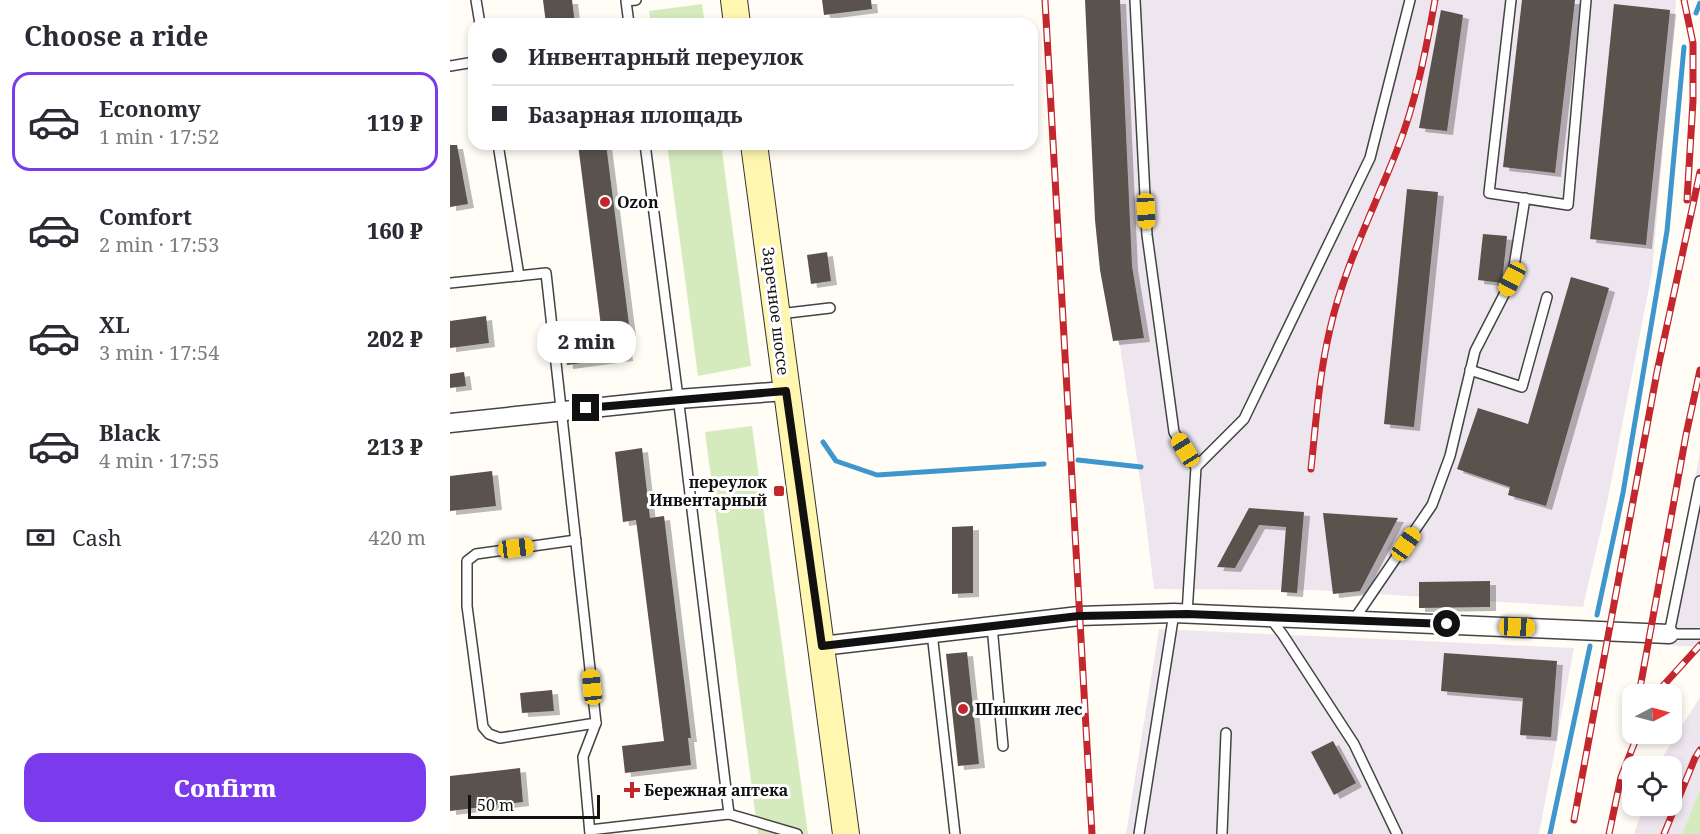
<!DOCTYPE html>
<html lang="en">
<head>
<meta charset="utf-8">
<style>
	:root { --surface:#fff; --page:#f7f7f7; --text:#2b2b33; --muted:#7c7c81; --line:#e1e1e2; --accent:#7c3aed }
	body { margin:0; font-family:"Noto Serif",serif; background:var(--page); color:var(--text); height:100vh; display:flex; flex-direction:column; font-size:22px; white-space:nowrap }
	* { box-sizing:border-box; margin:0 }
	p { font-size:20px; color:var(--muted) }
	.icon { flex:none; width:33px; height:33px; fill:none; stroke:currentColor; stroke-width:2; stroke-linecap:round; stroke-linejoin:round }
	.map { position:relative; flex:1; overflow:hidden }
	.details { display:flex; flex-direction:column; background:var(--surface); width:450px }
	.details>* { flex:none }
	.banner { position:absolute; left:18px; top:18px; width:570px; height:132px; border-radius:18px; box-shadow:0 3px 9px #0003; display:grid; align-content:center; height:132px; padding:0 24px; background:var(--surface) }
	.needle { width:39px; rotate:84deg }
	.buttons { position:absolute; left:1172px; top:684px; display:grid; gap:12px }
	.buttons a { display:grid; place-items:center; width:60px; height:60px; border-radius:12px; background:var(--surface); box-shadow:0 3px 9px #0003; font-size:30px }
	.scale { position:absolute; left:18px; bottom:15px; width:132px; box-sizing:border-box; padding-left:6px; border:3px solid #111; border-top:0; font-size:16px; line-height:21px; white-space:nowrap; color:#111; -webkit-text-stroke:4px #fff; paint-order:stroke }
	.end { position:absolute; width:27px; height:27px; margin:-14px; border:8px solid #111; background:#fff; box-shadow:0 0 0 3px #fff }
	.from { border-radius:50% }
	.bubble { position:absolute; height:42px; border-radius:18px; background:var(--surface); box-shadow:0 3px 9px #0003; font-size:20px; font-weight:800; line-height:42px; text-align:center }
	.car { position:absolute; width:18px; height:36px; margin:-18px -9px; border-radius:8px; box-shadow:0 0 4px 2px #0007; background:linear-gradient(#f5c518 24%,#345 0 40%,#f5c518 0 76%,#345 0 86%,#f5c518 0) }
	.banner b { display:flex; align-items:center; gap:21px; height:57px; font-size:22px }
	.banner b+b { border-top:2px solid var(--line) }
	.banner i { width:15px; height:15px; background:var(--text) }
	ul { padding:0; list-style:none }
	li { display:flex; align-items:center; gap:18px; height:99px; margin:0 12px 9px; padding:0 12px; border:3px solid transparent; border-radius:18px }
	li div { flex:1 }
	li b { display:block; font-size:22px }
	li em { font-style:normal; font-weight:800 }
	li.on { border-color:var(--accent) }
	li>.icon { width:54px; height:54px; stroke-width:1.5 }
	h2 { padding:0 24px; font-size:27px; line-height:72px }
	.pay { display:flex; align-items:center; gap:15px; height:66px; padding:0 24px; font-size:22px }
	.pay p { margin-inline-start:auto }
	.button { display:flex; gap:12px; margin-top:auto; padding:12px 24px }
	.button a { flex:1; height:69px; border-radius:18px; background:var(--accent); color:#fff; font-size:24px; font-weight:800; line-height:69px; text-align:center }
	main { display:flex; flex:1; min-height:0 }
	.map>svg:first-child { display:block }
	.industrial { fill:#eee6ef }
	.green { fill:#d5ebbd }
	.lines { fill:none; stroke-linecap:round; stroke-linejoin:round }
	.stream { stroke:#3f96cf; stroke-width:5 }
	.building { fill:#5a524d; filter:url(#shadow) }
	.service-casing { stroke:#444; stroke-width:12 }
	.minor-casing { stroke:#444; stroke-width:21 }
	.secondary-casing { stroke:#333; stroke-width:28 }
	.service { stroke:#fff; stroke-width:9 }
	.minor { stroke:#fff; stroke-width:18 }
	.secondary { stroke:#fff6b0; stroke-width:26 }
	.rail-casing { stroke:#c4262e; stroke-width:7 }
	.rail { stroke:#fff; stroke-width:4.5; stroke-dasharray:14; stroke-linecap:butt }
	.route { stroke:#111; stroke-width:8 }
	.poi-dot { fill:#c4262e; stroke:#fff; stroke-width:2 }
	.labels { text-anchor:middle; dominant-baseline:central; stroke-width:6; stroke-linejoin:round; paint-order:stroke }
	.poi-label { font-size:16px; font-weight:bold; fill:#111; stroke:#fff; text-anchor:start }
	.street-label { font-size:16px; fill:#111; stroke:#fff }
</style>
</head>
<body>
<main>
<section class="details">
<h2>Choose a ride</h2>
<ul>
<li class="on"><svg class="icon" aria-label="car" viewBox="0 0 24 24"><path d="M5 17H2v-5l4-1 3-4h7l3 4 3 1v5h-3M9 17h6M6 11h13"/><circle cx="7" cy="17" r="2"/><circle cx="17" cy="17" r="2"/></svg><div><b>Economy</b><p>1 min · 17:52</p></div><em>119 ₽</em></li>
<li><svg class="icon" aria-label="car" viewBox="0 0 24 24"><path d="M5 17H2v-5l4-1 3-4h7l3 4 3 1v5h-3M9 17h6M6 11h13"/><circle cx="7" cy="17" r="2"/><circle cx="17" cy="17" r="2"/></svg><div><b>Comfort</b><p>2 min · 17:53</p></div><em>160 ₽</em></li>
<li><svg class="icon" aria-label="car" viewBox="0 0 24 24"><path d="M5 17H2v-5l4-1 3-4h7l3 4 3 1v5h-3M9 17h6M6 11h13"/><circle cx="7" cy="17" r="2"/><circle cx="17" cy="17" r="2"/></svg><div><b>XL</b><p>3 min · 17:54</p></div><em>202 ₽</em></li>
<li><svg class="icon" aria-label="car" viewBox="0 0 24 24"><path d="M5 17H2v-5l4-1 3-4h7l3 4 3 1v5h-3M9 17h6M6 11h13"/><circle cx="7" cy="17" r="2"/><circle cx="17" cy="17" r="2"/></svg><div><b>Black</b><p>4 min · 17:55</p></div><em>213 ₽</em></li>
</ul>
<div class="pay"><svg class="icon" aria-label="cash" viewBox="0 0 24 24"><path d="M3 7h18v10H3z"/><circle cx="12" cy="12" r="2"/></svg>Cash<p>420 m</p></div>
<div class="button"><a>Confirm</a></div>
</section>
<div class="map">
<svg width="1250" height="834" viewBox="0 0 1250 834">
	<defs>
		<filter id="shadow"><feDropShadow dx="6" dy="4" stdDeviation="0" flood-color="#0004"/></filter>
	</defs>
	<rect width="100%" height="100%" fill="#fffdf5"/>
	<g class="industrial">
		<path d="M 642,0 L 1226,0 L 1202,272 L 1156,508 L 1133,607 L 865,590 L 704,589 L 694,507 L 655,245 Z"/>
		<path d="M 1250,452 L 1250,647 L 1213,645 Z"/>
		<path d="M 709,629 L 1124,648 L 1089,834 L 676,834 Z"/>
		<path d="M 1250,697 L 1250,789 L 1232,834 L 1184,834 L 1194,806 L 1221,806 L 1221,766 L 1207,766 Z"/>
	</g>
	<g class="green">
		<path d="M 252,4 L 255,24 L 201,24 L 199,11 Z"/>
		<path d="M 217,144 L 271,144 L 301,366 L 248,376 Z"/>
		<path d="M 302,426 L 358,834 L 308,834 L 255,432 Z"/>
		<path d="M 1250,789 L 1250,834 L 1232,834 Z"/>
	</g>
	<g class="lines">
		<g class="stream">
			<path d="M 1246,13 L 1250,3"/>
			<path d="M 373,442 L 386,461 L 427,475 L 594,464"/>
			<path d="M 628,460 L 691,467"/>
			<path d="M 1147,615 L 1173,493 L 1217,231 L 1234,47"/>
			<path d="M 1100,834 L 1140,646"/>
		</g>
	</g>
	<g class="building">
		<path d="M 93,0 L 122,0 L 125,24 L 96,24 Z"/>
		<path d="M 372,0 L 421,0 L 422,9 L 374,15 Z"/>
		<path d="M 635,0 L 670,0 L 682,266 L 694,338 L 663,341 L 650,270 L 645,220 Z"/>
		<path d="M 1072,0 L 1125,0 L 1105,173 L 1053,167 Z"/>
		<path d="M 1164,4 L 1220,10 L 1196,245 L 1140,239 Z"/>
		<path d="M 991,10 L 1013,15 L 997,131 L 969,128 Z"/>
		<path d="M 128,144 L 156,144 L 180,332 L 174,333 L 177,357 L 117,365 L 114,339 L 152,334 Z"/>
		<path d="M 0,145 L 7,145 L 18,204 L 0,207 Z"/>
		<path d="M 957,189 L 988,192 L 964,427 L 934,424 Z"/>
		<path d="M 1033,234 L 1057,236 L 1052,283 L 1028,280 Z"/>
		<path d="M 377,252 L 381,281 L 361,284 L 357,255 Z"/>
		<path d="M 1121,277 L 1159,288 L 1096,506 L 1058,495 L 1060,487 L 1007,469 L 1028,408 L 1078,424 Z"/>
		<path d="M 36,316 L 39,343 L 0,348 L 0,321 Z"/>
		<path d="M 14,372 L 16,386 L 0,388 L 0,374 Z"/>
		<path d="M 192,448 L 200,518 L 214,516 L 241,738 L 238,738 L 241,765 L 175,773 L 172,746 L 214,741 L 186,520 L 173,522 L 165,452 Z"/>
		<path d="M 42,471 L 46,506 L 0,511 L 0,476 Z"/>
		<path d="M 799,508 L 854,512 L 847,593 L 831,592 L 836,527 L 809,525 L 785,568 L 767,567 Z"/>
		<path d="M 873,513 L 948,518 L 910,591 L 883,594 Z"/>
		<path d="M 523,526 L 523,593 L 502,594 L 502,527 Z"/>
		<path d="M 1040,581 L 1040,607 L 969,608 L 969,582 Z"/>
		<path d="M 517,652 L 529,764 L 508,766 L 496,654 Z"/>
		<path d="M 994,653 L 1107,661 L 1101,737 L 1070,735 L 1073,698 L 991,691 Z"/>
		<path d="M 102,690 L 104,711 L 72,713 L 70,693 Z"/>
		<path d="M 883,741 L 906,783 L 884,795 L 861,752 Z"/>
		<path d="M 70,768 L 73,802 L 0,811 L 0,776 Z"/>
	</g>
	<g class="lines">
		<g class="service-casing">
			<g id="service">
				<path d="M 26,0 L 30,24"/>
				<path d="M 685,0 L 697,235 L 724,432 L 746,467"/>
				<path d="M 1061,0 L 1039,193 L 1118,205 L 1136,0"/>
				<path d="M 179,24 L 176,1 L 186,0"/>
				<path d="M 0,66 L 24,62"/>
				<path d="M 48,144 L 69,276"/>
				<path d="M 0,283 L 96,273 L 146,723 L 133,757 L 140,834"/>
				<path d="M 329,314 L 380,308"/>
				<path d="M 1020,370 L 1072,387 L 1097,297"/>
				<path d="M 1250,481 L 1219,634 L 1250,634"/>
				<path d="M 126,540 L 26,554 L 17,561 L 17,606 L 33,727 L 39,734 L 50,738 L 146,723"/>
				<path d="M 737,614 L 746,467 L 794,419 L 920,158 L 960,0"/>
				<path d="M 821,619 L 833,635 L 904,744 L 947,834"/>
				<path d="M 903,621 L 982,505 L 1000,456 L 1025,351 L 1062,279 L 1075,198"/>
				<path d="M 542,626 L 553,746"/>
				<path d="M 482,633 L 505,834"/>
				<path d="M 279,814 L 347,834"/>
				<path d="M 140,830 L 279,814 L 232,428 L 195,144"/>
				<path d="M 689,834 L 724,613"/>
				<path d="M 772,834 L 776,733"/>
			</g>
		</g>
		<g class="minor-casing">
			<g id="minor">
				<path d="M 0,423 L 228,399 L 336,391"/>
				<path d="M 372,646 L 629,616 L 724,613 L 1219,634"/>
			</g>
		</g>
		<g class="secondary-casing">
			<g id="secondary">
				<path d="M 284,0 L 287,24"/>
				<path d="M 304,144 L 396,834"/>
			</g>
		</g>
		<use href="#service" class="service"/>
		<use href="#minor" class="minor"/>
		<use href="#secondary" class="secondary"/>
		<g class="rail-casing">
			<g id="rail">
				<path d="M 595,0 L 642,834"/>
				<path d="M 1234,0 L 1243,43 L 1243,101 L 1237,200"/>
				<path d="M 861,469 C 866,422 869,375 880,329 C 894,267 924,209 947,150 C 966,102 976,50 985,0"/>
				<path d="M 1189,694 L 1236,435 L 1250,370"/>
				<path d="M 1207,694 L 1211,688 L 1250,645"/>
				<path d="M 1124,820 L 1207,372 L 1250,172"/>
				<path d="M 1159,834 L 1171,777 L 1188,734"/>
				<path d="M 1214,834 L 1245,758 L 1250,750"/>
			</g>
		</g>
		<use href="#rail" class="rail"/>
	</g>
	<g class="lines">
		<path class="route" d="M 136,408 L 336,391 L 372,646 L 629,616 L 737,614 L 997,624"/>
	</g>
	<g class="poi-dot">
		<circle cx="155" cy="202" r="6"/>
		<rect x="323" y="485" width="12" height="12" rx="3"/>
		<circle cx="513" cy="709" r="6"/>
		<path d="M179 781h6v6h6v6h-6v6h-6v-6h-6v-6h6z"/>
	</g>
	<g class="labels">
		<g class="poi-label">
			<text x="167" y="202">Ozon</text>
			<text x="317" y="482" text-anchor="end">переулок<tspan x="317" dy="18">Инвентарный</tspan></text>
			<text x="525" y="709">Шишкин лес</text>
			<text x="194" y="790">Бережная аптека</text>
		</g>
		<g class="street-label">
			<text transform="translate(326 311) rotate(83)">Заречное шоссе</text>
		</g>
	</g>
</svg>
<div class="buttons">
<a><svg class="needle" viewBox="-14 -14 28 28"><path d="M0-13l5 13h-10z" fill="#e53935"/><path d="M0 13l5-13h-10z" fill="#7c7c81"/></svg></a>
<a><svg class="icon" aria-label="locate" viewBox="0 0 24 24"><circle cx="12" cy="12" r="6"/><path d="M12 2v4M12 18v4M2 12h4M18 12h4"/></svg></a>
</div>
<div class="scale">50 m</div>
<i class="end from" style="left:997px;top:624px"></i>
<i class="end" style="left:136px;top:408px"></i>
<div class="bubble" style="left:87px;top:321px;width:99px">2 min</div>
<i class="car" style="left:696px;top:211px;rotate:177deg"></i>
<i class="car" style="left:1062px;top:279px;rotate:208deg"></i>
<i class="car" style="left:735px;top:450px;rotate:328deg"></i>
<i class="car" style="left:956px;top:544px;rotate:35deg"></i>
<i class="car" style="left:66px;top:548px;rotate:83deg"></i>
<i class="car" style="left:1067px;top:627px;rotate:92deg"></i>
<i class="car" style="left:142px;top:687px;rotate:354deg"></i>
<div class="banner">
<b><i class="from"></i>Инвентарный переулок</b>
<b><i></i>Базарная площадь</b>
</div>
</div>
</main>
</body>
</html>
